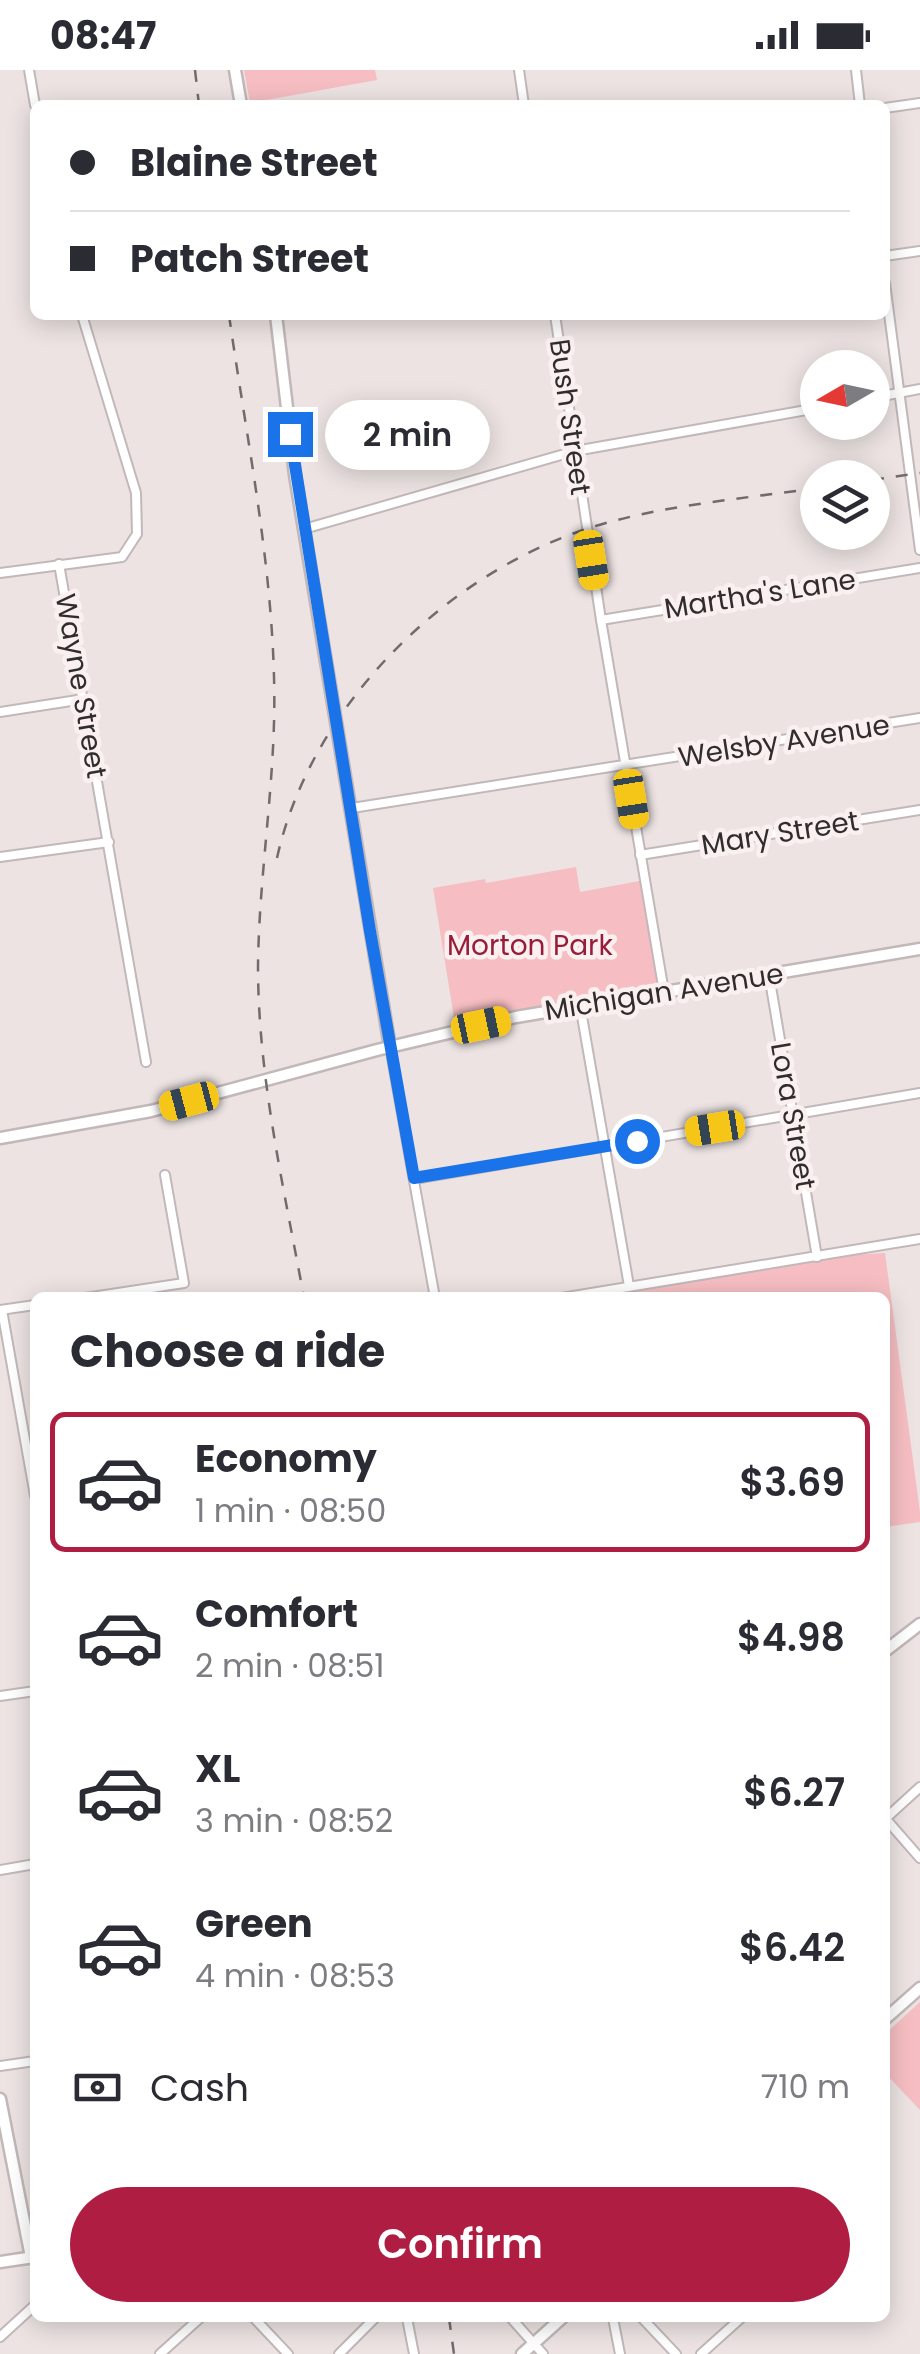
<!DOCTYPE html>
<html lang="en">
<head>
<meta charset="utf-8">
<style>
	:root { --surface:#fff; --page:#f2f2f3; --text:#2b2b33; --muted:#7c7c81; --line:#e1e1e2; --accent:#b01d42 }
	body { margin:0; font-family:Poppins,sans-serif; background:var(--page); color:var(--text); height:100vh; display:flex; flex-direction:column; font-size:38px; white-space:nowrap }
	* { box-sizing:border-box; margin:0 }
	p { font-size:32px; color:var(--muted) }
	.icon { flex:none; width:55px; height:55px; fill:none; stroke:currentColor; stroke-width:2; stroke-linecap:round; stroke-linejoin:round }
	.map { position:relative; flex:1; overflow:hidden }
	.details { position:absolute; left:30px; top:1222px; width:860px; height:1030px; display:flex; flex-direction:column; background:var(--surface); border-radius:15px; box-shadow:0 5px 25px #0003 }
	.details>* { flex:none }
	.banner { position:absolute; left:30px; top:30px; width:860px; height:220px; border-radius:15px; box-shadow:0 5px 25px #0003; display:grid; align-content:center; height:220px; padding:0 40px; background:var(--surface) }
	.needle { width:65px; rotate:261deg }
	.fabs { position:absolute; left:800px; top:280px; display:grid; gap:20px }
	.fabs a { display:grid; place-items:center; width:90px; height:90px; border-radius:50%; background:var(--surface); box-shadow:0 5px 25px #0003; font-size:50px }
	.end { position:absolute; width:45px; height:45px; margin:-22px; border:12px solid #1a73e8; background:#fff; box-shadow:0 0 0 5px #fff }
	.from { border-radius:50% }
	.bubble { position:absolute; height:70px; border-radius:35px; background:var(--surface); box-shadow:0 5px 25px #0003; font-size:32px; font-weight:600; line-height:70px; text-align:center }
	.car { position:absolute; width:30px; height:60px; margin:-30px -15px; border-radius:12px; box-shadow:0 0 8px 2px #0007; background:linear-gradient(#f5c518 24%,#345 0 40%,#f5c518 0 76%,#345 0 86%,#f5c518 0) }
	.banner b { display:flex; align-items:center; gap:35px; height:95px; font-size:38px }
	.banner b+b { border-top:2px solid var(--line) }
	.banner i { width:25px; height:25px; background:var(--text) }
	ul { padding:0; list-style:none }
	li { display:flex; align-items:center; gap:30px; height:140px; margin:0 20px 15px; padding:0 20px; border:5px solid transparent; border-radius:15px }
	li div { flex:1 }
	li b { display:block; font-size:38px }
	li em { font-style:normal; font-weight:600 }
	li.active { border-color:var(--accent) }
	li>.icon { width:90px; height:90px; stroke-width:1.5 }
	h2 { padding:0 40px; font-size:45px; line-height:120px }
	.pay { display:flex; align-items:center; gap:25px; height:110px; padding:0 40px; font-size:38px }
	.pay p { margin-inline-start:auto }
	.button { display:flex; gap:20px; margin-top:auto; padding:20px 40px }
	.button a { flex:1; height:115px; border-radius:60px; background:var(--accent); color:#fff; font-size:40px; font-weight:600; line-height:115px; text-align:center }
	.status { display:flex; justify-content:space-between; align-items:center; height:70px; padding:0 50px; background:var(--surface); direction:ltr }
	.status svg { height:28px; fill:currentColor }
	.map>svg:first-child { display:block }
	.green { fill:#f6bec2 }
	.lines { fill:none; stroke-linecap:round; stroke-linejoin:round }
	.street-casing { stroke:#c2b8b9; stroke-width:12 }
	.secondary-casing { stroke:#c2b8b9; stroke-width:15 }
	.street { stroke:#fff; stroke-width:8 }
	.secondary { stroke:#fff; stroke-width:10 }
	.rail { stroke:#716b6b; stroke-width:2.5; stroke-dasharray:12 12; stroke-linecap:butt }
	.route { stroke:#1a73e8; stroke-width:12 }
	.labels { text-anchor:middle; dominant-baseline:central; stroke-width:9; stroke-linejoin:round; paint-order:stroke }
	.street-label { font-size:28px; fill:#312d2d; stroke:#faf0f0 }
	.park-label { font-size:28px; fill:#981c39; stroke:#faf0f0 }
</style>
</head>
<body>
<div class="status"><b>08:47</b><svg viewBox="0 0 49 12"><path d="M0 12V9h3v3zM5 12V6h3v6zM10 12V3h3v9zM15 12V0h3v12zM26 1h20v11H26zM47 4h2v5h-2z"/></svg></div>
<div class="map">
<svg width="920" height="2284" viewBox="0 0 920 2284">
	<rect width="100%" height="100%" fill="#ede3e3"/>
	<g class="green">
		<path d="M 244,0 L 375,0 L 377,10 L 250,33 Z"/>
		<path d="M 576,797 L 580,822 L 645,810 L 664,922 L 456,960 L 433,818 L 485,809 L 486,813 Z"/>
		<path d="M 885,1183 L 920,1442 L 920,1452 L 885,1457 L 885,1228 L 561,1228 L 817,1187 Z"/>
		<path d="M 920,1932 L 920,2040 L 885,2003 L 885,1964 Z"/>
	</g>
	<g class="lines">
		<g class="street-casing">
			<g id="street">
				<path d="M 29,0 L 35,35"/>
				<path d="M 519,0 L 524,35"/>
				<path d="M 856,0 L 860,35"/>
				<path d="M 885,38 L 920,33"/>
				<path d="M 885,186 L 920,181"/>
				<path d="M 885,213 L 920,480"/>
				<path d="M 555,245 L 601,550 L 664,922"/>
				<path d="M 872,328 L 920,319"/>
				<path d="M 304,459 L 575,381 L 818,338"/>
				<path d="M 59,494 L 146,992"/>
				<path d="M 0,503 L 122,487 L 137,464 L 136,423 L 82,245"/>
				<path d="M 601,550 L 920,498"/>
				<path d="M 0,642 L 84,629"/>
				<path d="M 352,738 L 920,648"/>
				<path d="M 640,785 L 920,740"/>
				<path d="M 0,787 L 109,772"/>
				<path d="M 769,905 L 817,1187"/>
				<path d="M 580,935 L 629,1216"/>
				<path d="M 390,977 L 435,1228"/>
				<path d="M 414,1109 L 920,1023"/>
				<path d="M 85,1228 L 184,1213 L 165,1105"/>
				<path d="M 561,1228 L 920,1169"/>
				<path d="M 0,1240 L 35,1235"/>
				<path d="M 2,1240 L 35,1426"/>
				<path d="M 0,1626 L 35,1621"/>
				<path d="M 885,1748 L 920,1788"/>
				<path d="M 885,1749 L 920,1717"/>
				<path d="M 0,1800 L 35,1794"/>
				<path d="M 0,1996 L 35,1991"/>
				<path d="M 254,2248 L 288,2284"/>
				<path d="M 407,2248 L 414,2284"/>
				<path d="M 511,2248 L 543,2284"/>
				<path d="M 613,2248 L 620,2284"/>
				<path d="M 642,2248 L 676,2284"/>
				<path d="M 0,2267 L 35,2235"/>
				<path d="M 160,2284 L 200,2248"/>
				<path d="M 339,2284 L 375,2248"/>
				<path d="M 701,2284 L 741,2248"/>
			</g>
		</g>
		<g class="secondary-casing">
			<g id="secondary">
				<path d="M 235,0 L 241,35"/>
				<path d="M 276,245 L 295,405 L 390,977"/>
				<path d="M 0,1068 L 151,1041 L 377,980 L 516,947 L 920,879"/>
				<path d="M 885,1581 L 920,1554"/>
				<path d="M 885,1949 L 920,1918"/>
				<path d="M 0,2029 L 31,2187"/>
				<path d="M 0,2192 L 34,2187"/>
				<path d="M 522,2284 L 562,2248"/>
			</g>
		</g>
		<use href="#street" class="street"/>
		<use href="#secondary" class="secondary"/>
		<g class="rail">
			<path d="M 195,0 L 199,35"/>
			<path d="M 229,245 C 246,365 271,486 274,607 C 277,704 259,800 258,896 C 258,1008 284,1118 304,1228"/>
			<path d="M 872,410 L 920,403"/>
			<path d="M 277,788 C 310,638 442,507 586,459 C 660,435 741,429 818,418"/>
			<path d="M 449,2248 L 454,2284"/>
		</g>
	</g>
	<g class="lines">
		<path class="route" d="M 290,364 L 370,861 L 414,1108 L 637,1071"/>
	</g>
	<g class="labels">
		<g class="street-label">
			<text transform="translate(570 347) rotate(82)">Bush Street</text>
			<text transform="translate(760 524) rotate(-9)">Martha's Lane</text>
			<text transform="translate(81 616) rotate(80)">Wayne Street</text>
			<text transform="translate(784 671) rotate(-9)">Welsby Avenue</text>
			<text transform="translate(780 763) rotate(-9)">Mary Street</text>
			<text transform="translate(664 922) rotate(-9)">Michigan Avenue</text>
			<text transform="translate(793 1046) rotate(80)">Lora Street</text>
		</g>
		<g class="park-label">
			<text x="530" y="875">Morton Park</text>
		</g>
	</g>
</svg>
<div class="fabs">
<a><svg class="needle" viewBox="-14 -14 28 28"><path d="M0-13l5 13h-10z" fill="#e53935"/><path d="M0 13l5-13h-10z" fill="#7c7c81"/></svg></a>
<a><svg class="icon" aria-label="layers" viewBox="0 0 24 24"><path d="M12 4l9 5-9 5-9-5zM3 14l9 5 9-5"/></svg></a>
</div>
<i class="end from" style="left:637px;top:1071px"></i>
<i class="end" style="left:290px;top:364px"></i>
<div class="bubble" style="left:325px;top:330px;width:165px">2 min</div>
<i class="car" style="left:591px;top:490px;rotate:171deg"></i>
<i class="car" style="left:631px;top:729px;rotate:171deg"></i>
<i class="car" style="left:481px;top:955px;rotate:78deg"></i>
<i class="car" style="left:189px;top:1031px;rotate:255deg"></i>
<i class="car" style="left:715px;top:1058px;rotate:261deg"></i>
<div class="banner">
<b><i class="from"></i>Blaine Street</b>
<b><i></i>Patch Street</b>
</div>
<section class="details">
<h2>Choose a ride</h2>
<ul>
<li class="active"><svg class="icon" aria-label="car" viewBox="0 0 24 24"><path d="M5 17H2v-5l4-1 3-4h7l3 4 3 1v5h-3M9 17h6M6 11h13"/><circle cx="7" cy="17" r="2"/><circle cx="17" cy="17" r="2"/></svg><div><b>Economy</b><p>1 min · 08:50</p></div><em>$3.69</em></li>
<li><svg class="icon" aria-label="car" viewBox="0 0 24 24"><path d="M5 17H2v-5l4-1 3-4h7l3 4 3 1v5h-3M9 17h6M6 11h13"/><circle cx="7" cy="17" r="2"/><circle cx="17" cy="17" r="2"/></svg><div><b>Comfort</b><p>2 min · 08:51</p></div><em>$4.98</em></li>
<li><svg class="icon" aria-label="car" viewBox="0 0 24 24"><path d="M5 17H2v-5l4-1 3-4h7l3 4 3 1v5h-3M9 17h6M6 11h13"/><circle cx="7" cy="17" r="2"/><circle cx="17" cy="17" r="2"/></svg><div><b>XL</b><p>3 min · 08:52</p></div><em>$6.27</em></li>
<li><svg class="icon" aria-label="car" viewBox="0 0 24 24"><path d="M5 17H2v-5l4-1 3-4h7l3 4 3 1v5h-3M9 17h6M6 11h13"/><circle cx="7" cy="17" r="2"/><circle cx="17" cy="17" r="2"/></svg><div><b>Green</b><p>4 min · 08:53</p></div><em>$6.42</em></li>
</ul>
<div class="pay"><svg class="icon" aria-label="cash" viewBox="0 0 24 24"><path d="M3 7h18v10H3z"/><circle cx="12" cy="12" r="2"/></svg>Cash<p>710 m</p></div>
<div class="button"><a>Confirm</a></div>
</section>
</div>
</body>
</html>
